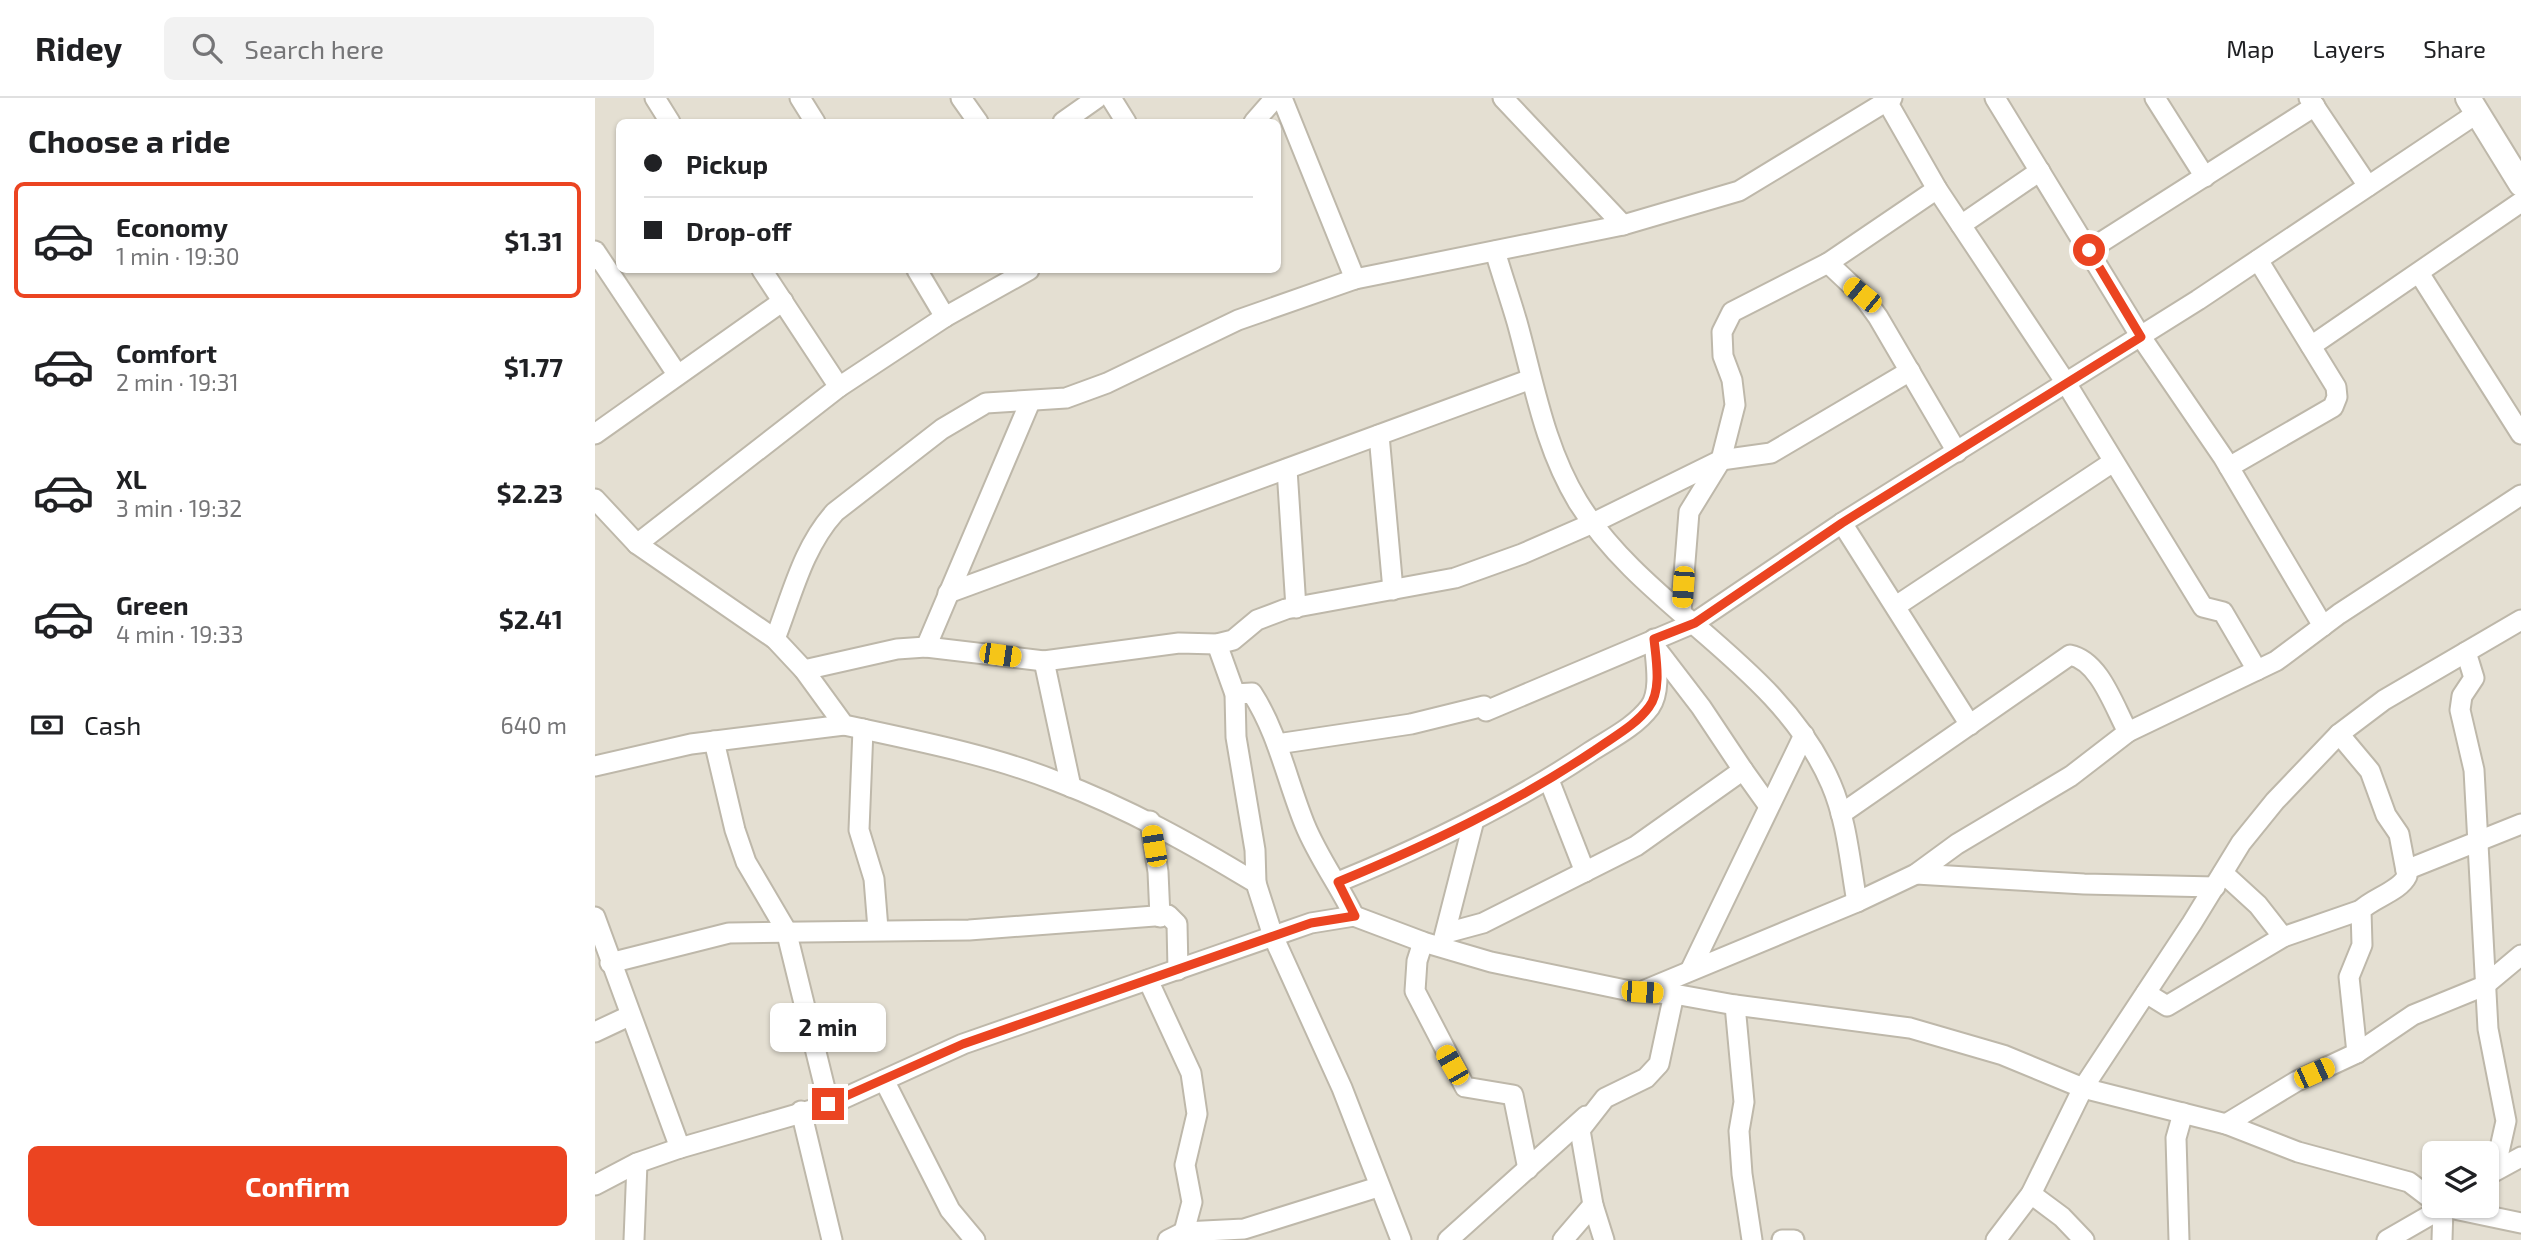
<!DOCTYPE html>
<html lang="en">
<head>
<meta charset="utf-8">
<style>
	:root { --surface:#fff; --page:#f2f2f2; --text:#202124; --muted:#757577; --line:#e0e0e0; --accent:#eb4421 }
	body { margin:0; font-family:"Exo 2",sans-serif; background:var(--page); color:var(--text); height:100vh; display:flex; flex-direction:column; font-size:26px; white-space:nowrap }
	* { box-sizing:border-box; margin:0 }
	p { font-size:23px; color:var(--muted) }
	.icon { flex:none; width:38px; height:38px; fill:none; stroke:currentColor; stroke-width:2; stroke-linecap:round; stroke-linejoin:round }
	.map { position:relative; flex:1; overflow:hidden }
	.details { display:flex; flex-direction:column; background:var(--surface); width:595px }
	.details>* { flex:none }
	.top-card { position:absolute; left:21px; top:21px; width:665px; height:154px; border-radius:10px; box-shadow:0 2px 5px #0004; display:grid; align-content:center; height:154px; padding:0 28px; background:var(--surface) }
	.fabs { position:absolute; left:1827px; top:1043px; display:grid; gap:14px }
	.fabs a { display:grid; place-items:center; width:77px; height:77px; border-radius:10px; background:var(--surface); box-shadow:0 2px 5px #0004; font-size:35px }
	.end { position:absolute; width:32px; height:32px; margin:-16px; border:9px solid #eb4421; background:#fff; box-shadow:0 0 0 4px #fff }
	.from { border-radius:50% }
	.bubble { position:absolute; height:49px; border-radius:10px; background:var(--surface); box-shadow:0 2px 5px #0004; font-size:23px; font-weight:700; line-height:49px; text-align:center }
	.car { position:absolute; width:21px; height:42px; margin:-21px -10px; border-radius:9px; box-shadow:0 0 5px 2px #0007; background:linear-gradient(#f5c518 24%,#345 0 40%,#f5c518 0 76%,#345 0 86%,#f5c518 0) }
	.top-card b { display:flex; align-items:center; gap:24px; height:66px; font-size:26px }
	.top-card b+b { border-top:2px solid var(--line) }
	.top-card i { width:18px; height:18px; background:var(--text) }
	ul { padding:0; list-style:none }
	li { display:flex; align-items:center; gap:21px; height:116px; margin:0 14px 10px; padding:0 14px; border:4px solid transparent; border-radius:10px }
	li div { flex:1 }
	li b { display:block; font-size:26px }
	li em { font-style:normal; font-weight:700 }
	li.current { border-color:var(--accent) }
	li>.icon { width:63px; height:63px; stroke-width:1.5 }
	h2 { padding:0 28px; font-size:32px; line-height:84px }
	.pay { display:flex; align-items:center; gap:18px; height:77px; padding:0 28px; font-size:26px }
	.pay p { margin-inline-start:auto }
	.action { display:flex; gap:14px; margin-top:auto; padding:14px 28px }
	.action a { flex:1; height:80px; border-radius:10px; background:var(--accent); color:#fff; font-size:28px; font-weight:700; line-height:80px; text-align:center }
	header { display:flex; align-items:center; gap:42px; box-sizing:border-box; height:98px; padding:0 35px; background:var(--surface); border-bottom:2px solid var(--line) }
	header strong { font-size:33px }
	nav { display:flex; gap:38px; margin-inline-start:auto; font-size:24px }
	.search { width:490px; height:63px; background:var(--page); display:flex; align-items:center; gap:18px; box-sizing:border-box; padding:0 24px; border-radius:10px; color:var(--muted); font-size:26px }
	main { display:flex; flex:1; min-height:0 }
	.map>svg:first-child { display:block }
	.residential { fill:#e4dfd2; fill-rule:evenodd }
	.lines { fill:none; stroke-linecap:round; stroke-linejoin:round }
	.minor-casing { stroke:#beb8aa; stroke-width:23 }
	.tertiary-casing { stroke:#beb8aa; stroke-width:28 }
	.minor { stroke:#fff; stroke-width:19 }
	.tertiary { stroke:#fff; stroke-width:24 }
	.route { stroke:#eb4421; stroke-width:9 }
</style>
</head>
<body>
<header>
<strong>Ridey</strong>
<div class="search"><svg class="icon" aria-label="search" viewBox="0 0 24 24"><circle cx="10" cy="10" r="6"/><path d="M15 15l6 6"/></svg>Search here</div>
<nav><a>Map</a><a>Layers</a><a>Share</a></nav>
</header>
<main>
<section class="details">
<h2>Choose a ride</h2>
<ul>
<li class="current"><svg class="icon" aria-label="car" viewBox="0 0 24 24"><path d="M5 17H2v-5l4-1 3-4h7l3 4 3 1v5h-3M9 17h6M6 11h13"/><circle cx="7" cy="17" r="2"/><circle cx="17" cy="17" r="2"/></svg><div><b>Economy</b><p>1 min · 19:30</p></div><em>$1.31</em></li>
<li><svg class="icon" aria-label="car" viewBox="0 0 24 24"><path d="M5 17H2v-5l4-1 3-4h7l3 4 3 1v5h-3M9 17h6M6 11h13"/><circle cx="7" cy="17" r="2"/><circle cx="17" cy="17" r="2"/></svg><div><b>Comfort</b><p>2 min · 19:31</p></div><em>$1.77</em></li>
<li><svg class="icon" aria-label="car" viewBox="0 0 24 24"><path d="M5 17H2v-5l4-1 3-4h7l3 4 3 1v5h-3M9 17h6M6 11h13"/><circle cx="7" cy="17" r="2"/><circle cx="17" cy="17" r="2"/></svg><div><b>XL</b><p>3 min · 19:32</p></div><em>$2.23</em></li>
<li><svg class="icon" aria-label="car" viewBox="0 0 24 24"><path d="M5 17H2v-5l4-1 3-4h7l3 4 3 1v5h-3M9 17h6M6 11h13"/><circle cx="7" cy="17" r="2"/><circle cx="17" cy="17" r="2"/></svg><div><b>Green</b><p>4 min · 19:33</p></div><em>$2.41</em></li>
</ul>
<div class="pay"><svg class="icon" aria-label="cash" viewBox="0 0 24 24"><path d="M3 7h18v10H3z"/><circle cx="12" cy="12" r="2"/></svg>Cash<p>640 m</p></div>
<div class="action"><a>Confirm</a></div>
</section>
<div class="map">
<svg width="1926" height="1142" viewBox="0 0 1926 1142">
	<rect width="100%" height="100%" fill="#f1ede4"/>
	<path class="residential" d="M 0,0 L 1926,0 L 1926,1142 L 0,1142 ZM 24,24 L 682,24 L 682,172 L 24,172 ZM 1839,1055 L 1892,1055 L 1892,1108 L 1839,1108 Z"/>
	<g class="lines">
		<g class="minor-casing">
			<g id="minor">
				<path d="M 60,0 L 75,24"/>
				<path d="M 205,0 L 220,24"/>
				<path d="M 366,0 L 383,24"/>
				<path d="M 516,0 L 531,24"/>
				<path d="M 687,0 L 760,181"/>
				<path d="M 908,0 L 1028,127"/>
				<path d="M 1290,0 L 1342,91 L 1471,285 L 1608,509 L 1628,514 L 1662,572"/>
				<path d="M 1400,0 L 1546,239 L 1628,359 L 1728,528"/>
				<path d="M 1560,0 L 1610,79"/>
				<path d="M 1714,0 L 1773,88"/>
				<path d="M 468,24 L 502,0"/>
				<path d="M 659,24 L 680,0"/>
				<path d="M 1366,127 L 1445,73"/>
				<path d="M 1494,152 L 1720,8"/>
				<path d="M 0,153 L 82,276"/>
				<path d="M 900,153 C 907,177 915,200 922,224 C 939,285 949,348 983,404 C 1050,512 1184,565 1236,686 C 1252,723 1255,765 1262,804"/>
				<path d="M 1233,165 L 1267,197 L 1283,219 L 1362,354"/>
				<path d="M 167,172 L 244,289"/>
				<path d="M 322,172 L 350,219"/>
				<path d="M 1824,175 L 1926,336"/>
				<path d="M 1716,248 L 1926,104"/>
				<path d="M 0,336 L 188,203"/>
				<path d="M 784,337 L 798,492"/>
				<path d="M 1634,369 L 1738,309 L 1742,299 L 1741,289 L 1663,162"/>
				<path d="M 692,371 L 701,510"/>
				<path d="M 0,401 L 42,446 L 180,541 L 209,572 L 249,627 C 318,642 396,657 461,683 C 532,710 597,746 661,785 L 678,838 L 747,990 L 806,1142"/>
				<path d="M 1247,425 L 1375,627"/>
				<path d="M 42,446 L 244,289 L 350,219 L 434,172"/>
				<path d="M 353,495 L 936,281"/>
				<path d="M 1301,508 L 1518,364"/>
				<path d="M 1086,514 L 1094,414 L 1126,362 L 1140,307 L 1137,282 L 1128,258 L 1127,234 L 1137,214 L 1233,165 L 1342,91"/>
				<path d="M 180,541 C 197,497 208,449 240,414 L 347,331 L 391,305 L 471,300 L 512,285 L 643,222 L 760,181 L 1028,127 L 1144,93 L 1297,0"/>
				<path d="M 622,546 L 640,596 L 641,639 L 660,752 L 661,785"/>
				<path d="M 331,549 L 435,304"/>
				<path d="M 1060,549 L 1106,609 L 1148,672"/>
				<path d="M 1871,554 L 1879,580 L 1867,598 L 1865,612 L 1879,672 L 1893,931 L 1911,1023 L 1900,1072"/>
				<path d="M 449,563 L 476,689"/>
				<path d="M 209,572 L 302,551 L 331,549 L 449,563 L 584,545 L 622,546 L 638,542 L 662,522 L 691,511 L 860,480 L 927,456 L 998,425 L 1126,362 L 1176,355 L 1315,273"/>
				<path d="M 640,596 L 657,595 C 683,635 692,683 710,727 C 723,759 744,787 759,818"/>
				<path d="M 268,631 L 264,732 L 279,781 L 283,831"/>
				<path d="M 1744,636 L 1775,673 L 1791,717 L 1804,736 L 1812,778 C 1805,793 1778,800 1766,812 L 1767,847 L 1754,879 L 1762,955"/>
				<path d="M 119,643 L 140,732 L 151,764 L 191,832 L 234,1007"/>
				<path d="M 682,646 L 816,626 L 889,608 L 891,613 L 1099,525 L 1247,425 L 1603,202 L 1881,16"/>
				<path d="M 0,668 L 96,646 L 249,627"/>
				<path d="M 954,682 L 990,774"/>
				<path d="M 1246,716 L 1475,557 C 1505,563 1519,609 1533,634"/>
				<path d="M 555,723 L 563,774 L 565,819"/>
				<path d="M 1811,772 L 1926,726"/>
				<path d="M 1628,775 L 1663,807 L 1688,839"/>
				<path d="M 1321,776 L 1489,786 L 1620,789"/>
				<path d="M 743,784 C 831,748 916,707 995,654 C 1015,641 1040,629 1055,609 C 1067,592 1060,561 1059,541"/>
				<path d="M 0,819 L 85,1050"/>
				<path d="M 851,835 L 888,825 L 1041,748 L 1148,672 L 1173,707"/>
				<path d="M 848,843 L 879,722"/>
				<path d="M 828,844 L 822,863 L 820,893 L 870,989 L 918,997 L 933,1071"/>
				<path d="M 15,865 L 134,835 L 374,832 L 573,817 L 582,826 L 583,872"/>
				<path d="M 1096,871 L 1209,637"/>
				<path d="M 553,882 L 596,975 L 602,1016 L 590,1067 L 597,1104 L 589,1134"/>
				<path d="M 1050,892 L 1262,804 L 1321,776 L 1362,746 L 1476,678 L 1533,634 L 1681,563 L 1744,516 L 1926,397"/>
				<path d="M 1551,895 L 1572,908 L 1688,839 L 1766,812"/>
				<path d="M 1140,907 L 1149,1004 L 1144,1033 L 1147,1076 L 1157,1142"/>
				<path d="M 0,934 L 34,918"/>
				<path d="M 289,982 L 355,1112 L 380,1142"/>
				<path d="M 206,1013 L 237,1142"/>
				<path d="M 1631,1026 L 1702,983 L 1762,955 L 1818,917 L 1889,888 L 1926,857"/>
				<path d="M 1893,1077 L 1926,1059"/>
				<path d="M 0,1087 L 42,1065 L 85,1050 L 234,1007 L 368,946 L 716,825 L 759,818 L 828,844 L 896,864 L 1040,894 L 1079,896 L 1140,907 L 1315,930 L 1408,957 L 1488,990 L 1631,1026 L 1703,1054 L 1814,1084 L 1839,1103"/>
				<path d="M 1436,1096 L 1467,1119 L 1489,1142"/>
				<path d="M 1845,1108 L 1926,1125"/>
				<path d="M 39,1142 L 42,1065"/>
				<path d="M 573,1142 L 589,1134 L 649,1131 L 783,1089"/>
				<path d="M 853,1142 L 991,1018"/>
				<path d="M 968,1142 L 998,1107"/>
				<path d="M 1009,1142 L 998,1107 L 985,1032 L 1010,1000 L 1051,980 L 1064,966 L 1079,896"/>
				<path d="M 1187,1142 L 1199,1142"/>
				<path d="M 1401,1142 L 1436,1096 L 1488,990 L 1597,825 L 1646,745 L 1680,703 L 1744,636 L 1789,602 L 1926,522"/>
				<path d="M 1584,1142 L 1581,1040 L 1588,1015"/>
				<path d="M 1792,1142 L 1851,1108"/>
				<path d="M 1847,1142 L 1848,1110"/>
			</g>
		</g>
		<g class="tertiary-casing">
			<path id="tertiary" d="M 1873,0 L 1926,86"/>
		</g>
		<use href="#minor" class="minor"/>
		<use href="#tertiary" class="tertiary"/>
	</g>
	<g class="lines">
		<path class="route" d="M 233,1006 L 368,946 L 716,825 L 760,818 L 743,784 C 833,747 919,706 1000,652 C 1018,639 1041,627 1054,609 C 1067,592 1061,561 1059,541 L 1100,525 L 1247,425 L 1546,239 L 1494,152"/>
	</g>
</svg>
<div class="fabs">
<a><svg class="icon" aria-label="layers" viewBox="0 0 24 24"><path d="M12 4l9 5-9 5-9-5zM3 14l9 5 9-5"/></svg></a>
</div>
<i class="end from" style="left:1494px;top:152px"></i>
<i class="end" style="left:233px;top:1006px"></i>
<div class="bubble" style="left:175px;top:905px;width:116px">2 min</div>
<i class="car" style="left:1267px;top:197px;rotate:309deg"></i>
<i class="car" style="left:1088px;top:489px;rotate:184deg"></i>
<i class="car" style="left:405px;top:557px;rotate:98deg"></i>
<i class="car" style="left:559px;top:748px;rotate:350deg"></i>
<i class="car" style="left:1047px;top:894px;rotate:94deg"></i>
<i class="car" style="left:857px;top:967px;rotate:330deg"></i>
<i class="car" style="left:1719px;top:975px;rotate:66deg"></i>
<div class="top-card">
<b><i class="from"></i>Pickup</b>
<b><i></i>Drop-off</b>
</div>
</div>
</main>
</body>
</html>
